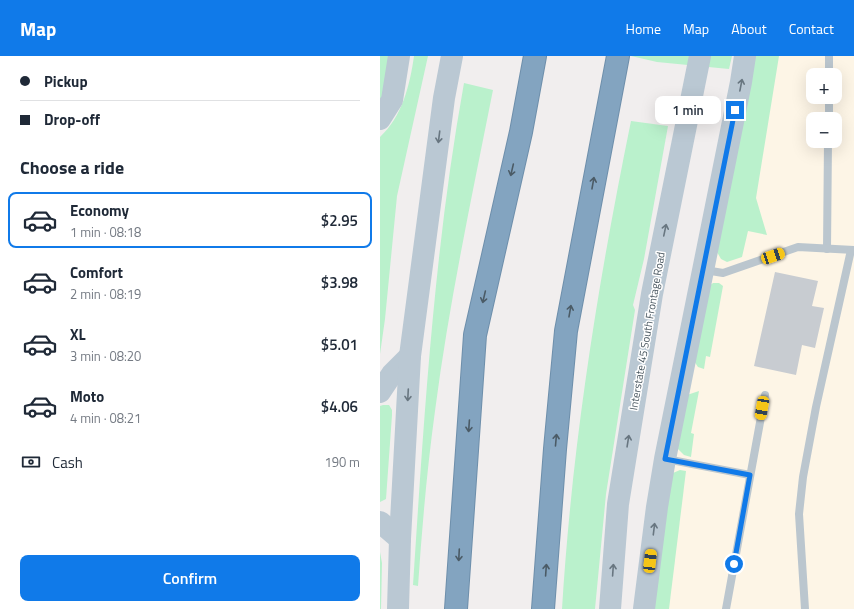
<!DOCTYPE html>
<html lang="en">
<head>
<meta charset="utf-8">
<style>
	:root { --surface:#fff; --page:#f2f2f3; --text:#1f2937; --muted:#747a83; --line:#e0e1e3; --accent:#107ae9 }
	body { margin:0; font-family:"Titillium Web",sans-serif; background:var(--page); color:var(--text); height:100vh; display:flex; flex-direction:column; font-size:15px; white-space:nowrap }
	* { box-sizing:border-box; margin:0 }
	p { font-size:13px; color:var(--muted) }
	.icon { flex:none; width:22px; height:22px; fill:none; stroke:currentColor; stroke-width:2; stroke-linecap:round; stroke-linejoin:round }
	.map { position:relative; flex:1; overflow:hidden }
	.sheet { display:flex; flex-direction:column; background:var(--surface); width:380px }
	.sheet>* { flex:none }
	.top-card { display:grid; align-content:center; height:88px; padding:0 20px; background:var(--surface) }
	.fabs { position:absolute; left:426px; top:12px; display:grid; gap:8px }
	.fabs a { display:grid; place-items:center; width:36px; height:36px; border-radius:8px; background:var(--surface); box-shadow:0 4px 16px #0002; font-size:20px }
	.end { position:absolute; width:18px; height:18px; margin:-9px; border:5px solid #107ae9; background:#fff; box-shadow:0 0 0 2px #fff }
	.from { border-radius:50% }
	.bubble { position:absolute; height:28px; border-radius:8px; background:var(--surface); box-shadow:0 4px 16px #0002; font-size:13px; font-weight:600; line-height:28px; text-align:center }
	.car { position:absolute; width:12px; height:24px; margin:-12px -6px; border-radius:5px; box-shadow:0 0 3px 1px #0007; background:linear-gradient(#f5c518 24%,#345 0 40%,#f5c518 0 76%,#345 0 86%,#f5c518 0) }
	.top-card b { display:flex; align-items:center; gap:14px; height:38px; font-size:15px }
	.top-card b+b { border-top:1px solid var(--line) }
	.top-card i { width:10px; height:10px; background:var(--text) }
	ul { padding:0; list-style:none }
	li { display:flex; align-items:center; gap:12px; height:56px; margin:0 8px 6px; padding:0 12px; border:2px solid transparent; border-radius:8px }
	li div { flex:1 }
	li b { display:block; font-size:15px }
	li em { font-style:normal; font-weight:600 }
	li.active { border-color:var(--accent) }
	li>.icon { width:36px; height:36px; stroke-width:1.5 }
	h2 { padding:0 20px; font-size:18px; line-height:48px }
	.pay { display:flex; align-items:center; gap:10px; height:44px; padding:0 20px; font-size:15px }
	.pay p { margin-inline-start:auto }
	.primary-button { display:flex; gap:8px; margin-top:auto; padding:8px 20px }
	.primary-button a { flex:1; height:46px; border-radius:8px; background:var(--accent); color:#fff; font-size:16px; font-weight:600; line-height:46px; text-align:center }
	header { display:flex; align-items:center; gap:24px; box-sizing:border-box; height:56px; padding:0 20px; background:var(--accent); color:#fff }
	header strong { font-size:19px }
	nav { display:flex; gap:22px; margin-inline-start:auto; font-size:14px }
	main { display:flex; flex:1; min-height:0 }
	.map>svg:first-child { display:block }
	.commercial { fill:#fdf5e6; fill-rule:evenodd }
	.green { fill:#baf1cc }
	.building { fill:#c8ccd1 }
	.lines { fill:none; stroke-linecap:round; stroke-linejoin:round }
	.motorway-casing { stroke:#6e8fab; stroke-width:24 }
	.service { stroke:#bbc6ce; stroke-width:8 }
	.secondary { stroke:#bac8d3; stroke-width:22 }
	.motorway { stroke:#83a4c0; stroke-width:22 }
	.oneway { stroke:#687680 }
	.oneway2 { stroke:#4b5b66 }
	.route { stroke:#107ae9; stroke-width:5 }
	.labels { text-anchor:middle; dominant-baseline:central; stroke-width:3; stroke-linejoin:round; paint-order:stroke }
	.street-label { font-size:11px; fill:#45535c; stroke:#fff }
</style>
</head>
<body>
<header>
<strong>Map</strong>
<nav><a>Home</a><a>Map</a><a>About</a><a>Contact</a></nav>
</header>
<main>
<section class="sheet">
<div class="top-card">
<b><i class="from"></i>Pickup</b>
<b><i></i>Drop-off</b>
</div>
<h2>Choose a ride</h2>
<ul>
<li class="active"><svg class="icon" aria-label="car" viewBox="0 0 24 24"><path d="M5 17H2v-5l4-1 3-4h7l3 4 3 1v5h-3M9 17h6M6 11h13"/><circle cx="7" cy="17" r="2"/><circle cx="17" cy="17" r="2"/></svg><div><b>Economy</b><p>1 min · 08:18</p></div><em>$2.95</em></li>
<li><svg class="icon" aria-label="car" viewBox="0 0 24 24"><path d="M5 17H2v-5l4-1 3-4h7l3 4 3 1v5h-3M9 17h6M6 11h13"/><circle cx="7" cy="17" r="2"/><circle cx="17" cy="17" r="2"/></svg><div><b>Comfort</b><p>2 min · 08:19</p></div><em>$3.98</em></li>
<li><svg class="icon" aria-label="car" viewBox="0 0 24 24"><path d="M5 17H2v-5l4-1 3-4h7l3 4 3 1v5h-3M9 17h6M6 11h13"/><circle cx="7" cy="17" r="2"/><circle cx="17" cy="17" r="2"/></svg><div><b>XL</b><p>3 min · 08:20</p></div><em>$5.01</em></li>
<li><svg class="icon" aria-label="car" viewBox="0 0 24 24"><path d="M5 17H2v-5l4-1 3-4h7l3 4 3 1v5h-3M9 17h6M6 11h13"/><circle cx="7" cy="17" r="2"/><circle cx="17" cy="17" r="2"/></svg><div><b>Moto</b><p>4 min · 08:21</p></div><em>$4.06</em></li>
</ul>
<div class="pay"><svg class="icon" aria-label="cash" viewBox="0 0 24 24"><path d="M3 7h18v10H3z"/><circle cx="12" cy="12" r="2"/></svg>Cash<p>190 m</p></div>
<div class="primary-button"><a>Confirm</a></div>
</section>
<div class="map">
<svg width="474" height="553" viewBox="0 0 474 553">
	<rect width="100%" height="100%" fill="#f1eeee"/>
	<path class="commercial" d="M 374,0 L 474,0 L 474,553 L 269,553 L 278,480 ZM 433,19 L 455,19 L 455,41 L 433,41 ZM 433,63 L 455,63 L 455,85 L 433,85 Z"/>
	<g class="green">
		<path d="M 0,0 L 11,0 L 4,36 L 0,45 Z"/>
		<path d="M 34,0 L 48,0 L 17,140 L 5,263 L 0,298 L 0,81 C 22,61 30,29 34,0 Z"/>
		<path d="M 251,0 L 352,0 L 349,13 L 277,6 Z"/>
		<path d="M 374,0 L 399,0 L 376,142 L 387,179 L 368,175 L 362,201 L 347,206 L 341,203 L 337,196 Z"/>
		<path d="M 84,27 L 113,34 C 92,140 69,247 55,355 C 47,413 42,472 38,530 L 33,529 C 44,362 54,193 84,27 Z"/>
		<path d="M 251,65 L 288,70 L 264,203 L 253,249 L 255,254 L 226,438 L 215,553 L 182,553 C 192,389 218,226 251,65 Z"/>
		<path d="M 333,227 L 339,227 L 343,230 L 330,301 L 326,300 L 324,313 L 318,311 L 314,305 L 328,231 Z"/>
		<path d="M 319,335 L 311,377 L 314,378 L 311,401 L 304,399 L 296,391 L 307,339 Z"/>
		<path d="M 3,349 L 9,349 L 12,354 L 12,359 L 6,443 L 0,446 L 0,350 Z"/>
		<path d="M 300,414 L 306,415 L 289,553 L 269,553 L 293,417 Z"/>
		<path d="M 0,496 L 2,507 L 1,553 L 0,553 Z"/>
	</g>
	<path class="building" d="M 395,216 L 438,225 L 432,250 L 444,252 L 435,292 L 422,289 L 416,319 L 374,310 Z"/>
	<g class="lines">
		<g class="motorway-casing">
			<g id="motorway">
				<path d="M 76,553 L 95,279 L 141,76 L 155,0"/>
				<path d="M 163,553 L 175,393 L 186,275 L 238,0"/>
			</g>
		</g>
		<g class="service">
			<path d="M 449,19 L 449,0"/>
			<path d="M 449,63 L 449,41"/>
			<path d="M 447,193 L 448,85"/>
			<path d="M 325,214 L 343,217 L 418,191 L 474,194"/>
			<path d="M 286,403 L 370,419"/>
			<path d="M 346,553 L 385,339"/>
			<path d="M 425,553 L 419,458 L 423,421 L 436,351 L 471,194"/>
		</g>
		<g class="secondary">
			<path d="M 0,63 L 12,44 L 19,0"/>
			<path d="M 0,336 L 12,318 L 30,300"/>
			<path d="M 0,466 L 20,483"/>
			<path d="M 18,553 L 20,483 L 30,300 L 64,42 L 72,0"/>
			<path d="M 230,553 L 238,448 L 272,238 L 320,0"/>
			<path d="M 264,553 L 277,451 L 285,403 L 361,26 L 365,0"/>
		</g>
		<use href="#motorway" class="motorway"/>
	</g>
	<defs><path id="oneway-shaft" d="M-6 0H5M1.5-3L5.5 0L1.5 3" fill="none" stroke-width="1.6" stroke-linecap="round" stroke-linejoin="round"/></defs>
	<g class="oneway">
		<use href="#oneway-shaft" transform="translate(361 29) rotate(-79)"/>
		<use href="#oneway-shaft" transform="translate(59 81) rotate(97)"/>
		<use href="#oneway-shaft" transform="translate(285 174) rotate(-78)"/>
		<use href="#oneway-shaft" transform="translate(28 339) rotate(93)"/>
		<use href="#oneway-shaft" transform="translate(248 385) rotate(-81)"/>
		<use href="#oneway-shaft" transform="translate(274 473) rotate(-83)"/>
		<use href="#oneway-shaft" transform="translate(233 514) rotate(-86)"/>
	</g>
	<g class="oneway2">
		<use href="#oneway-shaft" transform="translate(132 114) rotate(103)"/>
		<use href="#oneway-shaft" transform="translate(213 127) rotate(-80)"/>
		<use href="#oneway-shaft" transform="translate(104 241) rotate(103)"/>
		<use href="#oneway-shaft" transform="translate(190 255) rotate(-80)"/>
		<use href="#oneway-shaft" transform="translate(89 370) rotate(94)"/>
		<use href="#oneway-shaft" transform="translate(176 384) rotate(-85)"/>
		<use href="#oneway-shaft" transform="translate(79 499) rotate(93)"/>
		<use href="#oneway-shaft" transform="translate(166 514) rotate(-86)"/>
	</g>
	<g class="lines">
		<path class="route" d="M 354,508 L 370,419 L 285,403 L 355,54"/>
	</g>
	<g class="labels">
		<g class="street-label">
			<text transform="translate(267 275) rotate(-80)">Interstate 45 South Frontage Road</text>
		</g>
	</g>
</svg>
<div class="fabs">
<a>+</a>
<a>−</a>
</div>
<i class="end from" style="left:354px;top:508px"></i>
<i class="end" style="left:355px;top:54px"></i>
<div class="bubble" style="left:275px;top:40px;width:66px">1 min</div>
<i class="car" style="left:393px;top:200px;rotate:71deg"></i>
<i class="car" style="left:382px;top:352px;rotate:190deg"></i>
<i class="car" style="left:270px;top:505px;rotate:7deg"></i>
</div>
</main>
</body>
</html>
